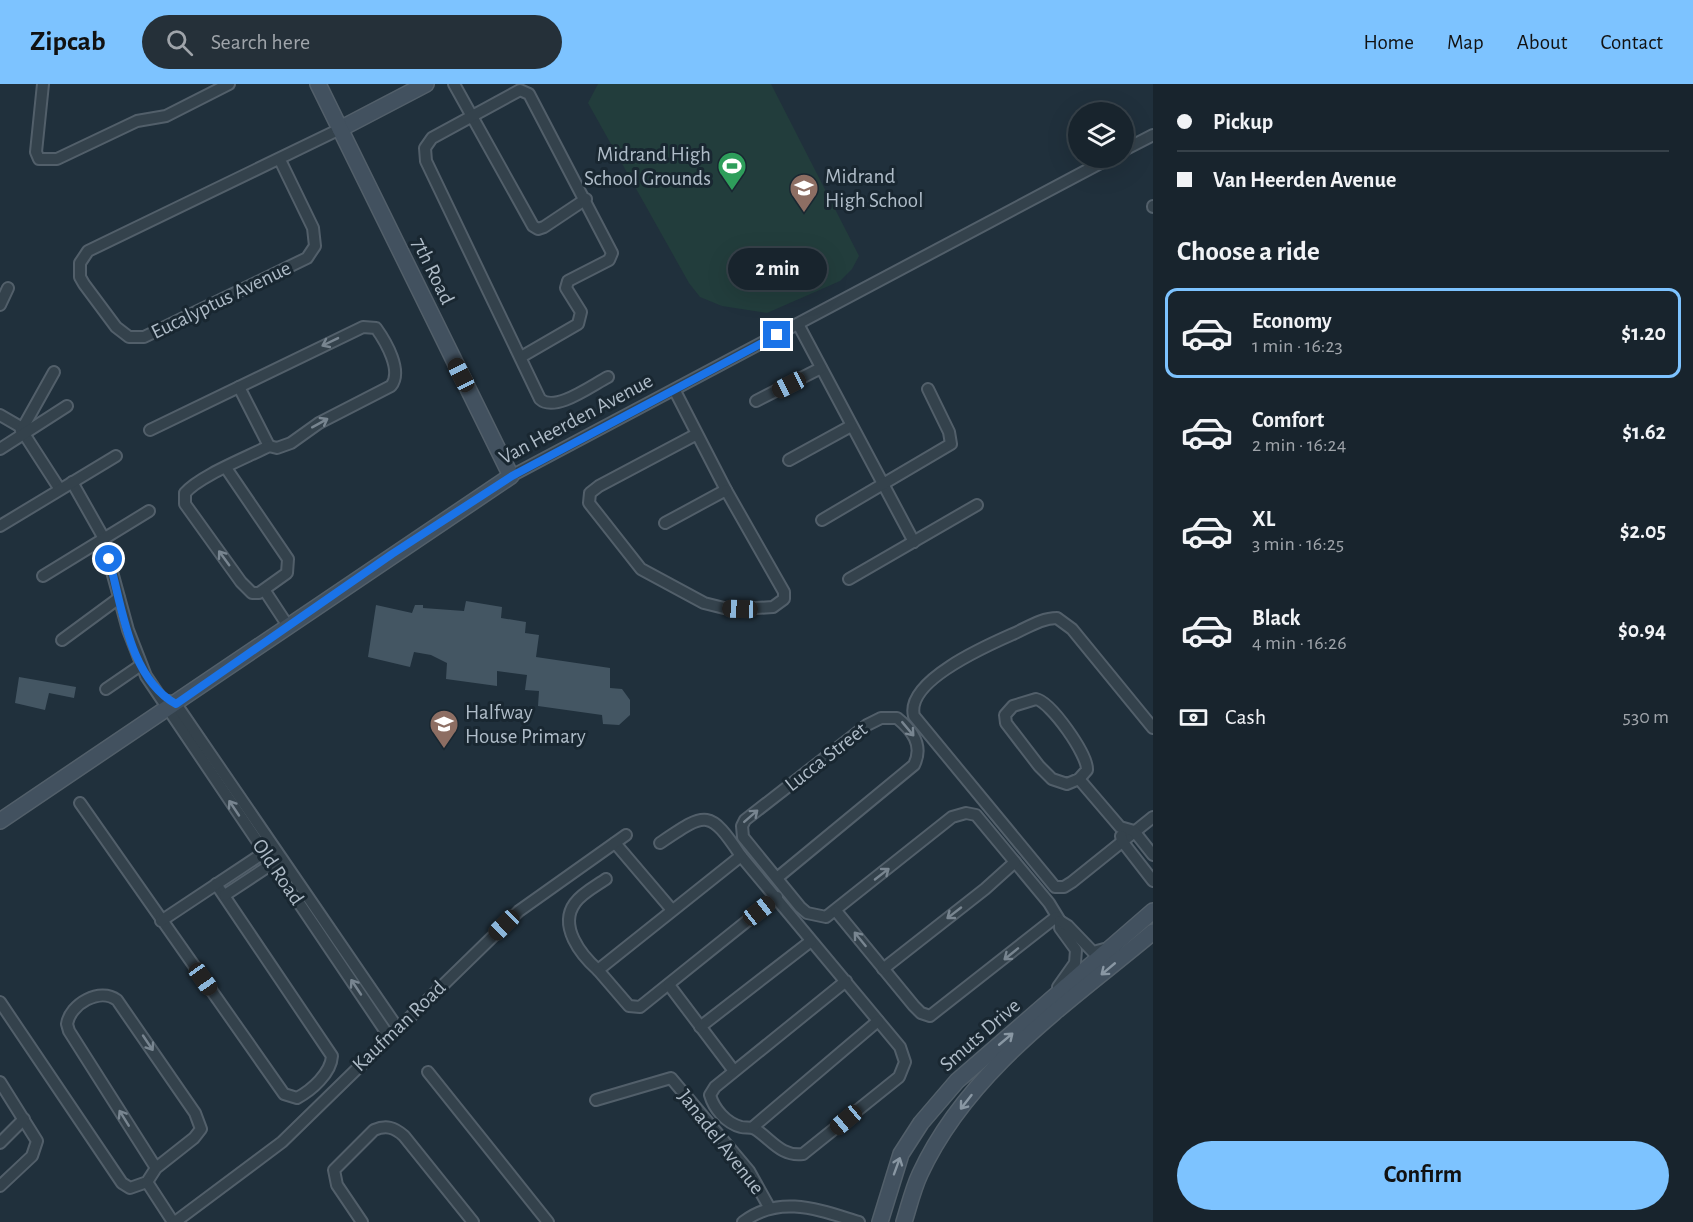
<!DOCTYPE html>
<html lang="en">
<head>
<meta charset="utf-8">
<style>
	:root { --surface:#18242d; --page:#253039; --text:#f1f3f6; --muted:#9fa4aa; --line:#364149; --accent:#7dc3ff }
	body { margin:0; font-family:"Alegreya Sans",sans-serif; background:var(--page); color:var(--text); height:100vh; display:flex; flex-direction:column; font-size:22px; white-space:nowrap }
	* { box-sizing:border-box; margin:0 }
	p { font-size:20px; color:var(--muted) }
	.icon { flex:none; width:33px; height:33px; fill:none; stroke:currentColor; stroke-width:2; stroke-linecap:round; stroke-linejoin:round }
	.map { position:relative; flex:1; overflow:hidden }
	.drawer { display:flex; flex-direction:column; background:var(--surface); width:540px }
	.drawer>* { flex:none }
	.top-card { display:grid; align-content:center; height:132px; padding:0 24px; background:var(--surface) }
	.tools { position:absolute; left:1068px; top:18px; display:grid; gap:12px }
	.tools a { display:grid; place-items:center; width:66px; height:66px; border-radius:50%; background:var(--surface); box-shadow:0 6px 24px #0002,0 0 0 2px var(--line); font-size:30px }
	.end { position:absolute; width:27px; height:27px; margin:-14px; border:8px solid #1a73e8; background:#fff; box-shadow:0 0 0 3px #fff }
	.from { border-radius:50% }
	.bubble { position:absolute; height:42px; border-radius:21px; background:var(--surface); box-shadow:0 6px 24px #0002,0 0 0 2px var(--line); font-size:20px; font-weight:700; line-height:42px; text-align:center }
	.car { position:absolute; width:18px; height:36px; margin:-18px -9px; border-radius:8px; box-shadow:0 0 4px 2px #0007; background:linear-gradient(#222 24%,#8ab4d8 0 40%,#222 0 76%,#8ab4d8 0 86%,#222 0) }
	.top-card b { display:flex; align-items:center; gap:21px; height:57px; font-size:22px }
	.top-card b+b { border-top:2px solid var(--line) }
	.top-card i { width:15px; height:15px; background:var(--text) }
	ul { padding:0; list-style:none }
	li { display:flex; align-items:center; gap:18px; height:90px; margin:0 12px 9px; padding:0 12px; border:3px solid transparent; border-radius:12px }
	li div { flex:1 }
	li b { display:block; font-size:22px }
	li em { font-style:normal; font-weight:700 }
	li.selected { border-color:var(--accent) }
	li>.icon { width:54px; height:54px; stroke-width:1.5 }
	h2 { padding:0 24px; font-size:27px; line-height:72px }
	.pay { display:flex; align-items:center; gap:15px; height:66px; padding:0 24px; font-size:22px }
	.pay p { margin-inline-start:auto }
	.primary-button { display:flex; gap:12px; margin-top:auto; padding:12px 24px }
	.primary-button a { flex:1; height:69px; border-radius:36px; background:var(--accent); color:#111; font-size:24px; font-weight:700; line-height:69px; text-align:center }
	header { display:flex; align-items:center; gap:36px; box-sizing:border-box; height:84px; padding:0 30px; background:var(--accent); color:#111 }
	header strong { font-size:28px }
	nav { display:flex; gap:33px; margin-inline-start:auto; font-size:21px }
	.search { width:420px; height:54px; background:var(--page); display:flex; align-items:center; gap:15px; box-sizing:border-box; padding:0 21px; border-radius:33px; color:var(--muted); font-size:22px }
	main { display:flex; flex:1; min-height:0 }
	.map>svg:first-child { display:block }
	.green { fill:#223d3c }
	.building { fill:#445663 }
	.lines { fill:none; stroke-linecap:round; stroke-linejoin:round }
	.street-casing { stroke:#525f6a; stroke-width:14 }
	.secondary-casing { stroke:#525f6a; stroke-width:18 }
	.street { stroke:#34424c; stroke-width:10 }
	.secondary { stroke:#42515f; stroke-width:15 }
	.oneway { stroke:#788590 }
	.oneway2 { stroke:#8997a3 }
	.route { stroke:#1a73e8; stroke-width:8 }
	.labels { text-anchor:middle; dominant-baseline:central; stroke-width:6; stroke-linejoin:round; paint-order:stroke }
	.poi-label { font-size:21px; fill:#afbcc8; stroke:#192731; text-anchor:start }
	.street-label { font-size:21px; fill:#afbcc8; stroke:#192731 }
</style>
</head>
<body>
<header>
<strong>Zipcab</strong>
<div class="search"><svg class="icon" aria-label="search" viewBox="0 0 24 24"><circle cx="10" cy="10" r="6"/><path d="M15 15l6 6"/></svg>Search here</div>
<nav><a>Home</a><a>Map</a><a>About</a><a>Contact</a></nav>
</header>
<main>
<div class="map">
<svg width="1153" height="1138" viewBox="0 0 1153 1138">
	<rect width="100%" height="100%" fill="#20303c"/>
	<path class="green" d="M 598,0 L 771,0 L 859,172 L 852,185 L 840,197 L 767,229 L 722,222 L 700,213 L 689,199 L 588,19 Z"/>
	<g class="building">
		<path d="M 466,517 L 502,523 L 501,534 L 526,538 L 525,549 L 539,551 L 536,573 L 610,584 L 610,604 L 622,605 L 630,616 L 630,631 L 619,641 L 603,640 L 602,631 L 538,622 L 539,607 L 525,606 L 527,591 L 497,587 L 497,602 L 446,595 L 447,579 L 431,571 L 414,568 L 410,583 L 368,573 L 376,521 L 412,529 L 415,521 L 423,521 L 423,524 L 464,527 Z"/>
		<path d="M 19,593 L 76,603 L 74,614 L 49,609 L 45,626 L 15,619 Z"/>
	</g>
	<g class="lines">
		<g class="street-casing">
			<g id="street">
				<path d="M 43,0 L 36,68 L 39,75 L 57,75 L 137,37 L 166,32 L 229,0"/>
				<path d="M 454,0 L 533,142 L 538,145 L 544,143 L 586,115"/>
				<path d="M 1124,66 L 1153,51"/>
				<path d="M 280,76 L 313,144 L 315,162 L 307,174 L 144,253 L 129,253 L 116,243 L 84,200 L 80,193 L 80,179 L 88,167 L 340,45"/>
				<path d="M 1153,122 L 1153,123"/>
				<path d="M 0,221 L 8,204"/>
				<path d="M 798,240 L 914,458"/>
				<path d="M 521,273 L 578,240 L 581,228 L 566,204 L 568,197 L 609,176 L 612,169 L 529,10 L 520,6 L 432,54 L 425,64 L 426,77 L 540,315 C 555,329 592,301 608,293"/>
				<path d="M 239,303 L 269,362"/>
				<path d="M 675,307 L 726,406 L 784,508 L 784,515 L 773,523 L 756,524 L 724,524 L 704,519 L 641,485 L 589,419 L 590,409 L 599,402 L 697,350"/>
				<path d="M 756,317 L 821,284"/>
				<path d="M 0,331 L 19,342 L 59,404"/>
				<path d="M 150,346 L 363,243 L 376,244 C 386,258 403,287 391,302 L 319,339 L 291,359 L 277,364 L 269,362 C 248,373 199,392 185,409 L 185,420 L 241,498 L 252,509 L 259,509 L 287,489 L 288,475 L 226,384"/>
				<path d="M 21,347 L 54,288"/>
				<path d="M 0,365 L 67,322"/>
				<path d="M 789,376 L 851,342"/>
				<path d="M 511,392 L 1110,74"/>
				<path d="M 72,398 L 102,451 L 128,546 L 146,592 L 388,951"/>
				<path d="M 822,436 L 951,360 L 949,348 L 928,305"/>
				<path d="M 665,439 L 726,406"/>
				<path d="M 0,442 L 116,372"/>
				<path d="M 43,492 L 149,427"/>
				<path d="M 849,495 L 977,421"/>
				<path d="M 265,507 L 288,542"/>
				<path d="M 62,556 L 119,514"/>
				<path d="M 106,605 L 141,581"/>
				<path d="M 1036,615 C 1051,618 1088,671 1087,686 L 1079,695 L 1067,700 L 1052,695 L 1039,682 L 1006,639 L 1005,631 L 1013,622 Z"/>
				<path d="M 169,617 L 176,620 L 397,943"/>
				<path d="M 1153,644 L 1072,545 L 1057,534 C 1041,534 1027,544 1013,550 C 988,561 905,597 914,632 L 1055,803 L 1064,803 L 1072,798 L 1153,733"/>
				<path d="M 1079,695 L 1120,743 L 1134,747 L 1153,771"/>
				<path d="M 80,719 L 284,1010 L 297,1014 C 312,1006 331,989 332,972 L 216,800"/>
				<path d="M 1121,752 L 1122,757 L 1153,797"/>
				<path d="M 615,759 L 672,826"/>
				<path d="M 741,772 L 900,963 L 905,978 L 899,993 L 803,1070 C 781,1073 771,1055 755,1045 C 751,1043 746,1044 741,1043 C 726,1039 714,1025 710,1011 L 715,1003 L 846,897"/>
				<path d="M 777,794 L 914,681 C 924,661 912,646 897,634 L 881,634 L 867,641 L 745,736 L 742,742 L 743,753 L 800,823 L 807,829 L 826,833 L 952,733 L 966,729 L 976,731 L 1049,819 L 1060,837 L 1060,844 L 1076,866 L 1075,879 L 1058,903"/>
				<path d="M 606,795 C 596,802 582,809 575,819 C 558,842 581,871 598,886 L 741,772 C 709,724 706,728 660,759"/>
				<path d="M 225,811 L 278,776"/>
				<path d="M 836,827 L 914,922 L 921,929 L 930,932 L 1056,833"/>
				<path d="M 161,837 L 268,766"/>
				<path d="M 1060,837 L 1068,842 L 1093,868 L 1108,864"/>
				<path d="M 883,885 L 985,805 L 1015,778"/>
				<path d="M 598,886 L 629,922 L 640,923 L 777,813"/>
				<path d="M 669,901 L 734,987"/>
				<path d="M 0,918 L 122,1099 L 130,1104 L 147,1098 L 156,1084 L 194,1054 L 201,1045 L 195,1029 L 117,916 C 100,903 70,920 67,940 L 69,947 L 156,1084"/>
				<path d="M 700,943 L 811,857"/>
				<path d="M 428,988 L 548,1138"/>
				<path d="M 0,998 L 37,1057 L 32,1072 L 0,1102"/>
				<path d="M 596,1016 L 671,994 L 749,1087 L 769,1123"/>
				<path d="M 753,1043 L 878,937"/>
				<path d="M 0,1059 L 24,1035"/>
				<path d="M 147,1098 L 173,1138"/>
				<path d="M 175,1138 L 282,1058 L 519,827 L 626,751"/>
				<path d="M 362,1138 L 337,1101 L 334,1086 L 374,1046 C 386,1041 394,1043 404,1052 L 473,1138"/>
				<path d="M 743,1138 C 780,1110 819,1126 859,1138"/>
			</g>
		</g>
		<g class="secondary-casing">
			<g id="secondary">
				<path d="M 340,45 L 426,0"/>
				<path d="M 0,737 L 511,392 L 318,0"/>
				<path d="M 880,1138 L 901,1070 L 921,1039 L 957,997 L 1153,827"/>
				<path d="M 904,1138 C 909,1122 913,1105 920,1090 C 968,986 1068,919 1153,848"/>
			</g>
		</g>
		<use href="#street" class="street"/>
		<use href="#secondary" class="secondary"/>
	</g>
	<defs><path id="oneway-shaft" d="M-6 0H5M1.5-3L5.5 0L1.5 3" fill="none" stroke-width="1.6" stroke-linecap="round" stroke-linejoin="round" transform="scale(1.5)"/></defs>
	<g class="oneway">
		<use href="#oneway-shaft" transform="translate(330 258) rotate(154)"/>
		<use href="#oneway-shaft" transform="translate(320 339) rotate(-29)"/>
		<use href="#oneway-shaft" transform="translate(224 474) rotate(-126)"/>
		<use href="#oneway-shaft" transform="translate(908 645) rotate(50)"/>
		<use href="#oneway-shaft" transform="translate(234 724) rotate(-124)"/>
		<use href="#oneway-shaft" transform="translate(751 732) rotate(-41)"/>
		<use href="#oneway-shaft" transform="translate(882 790) rotate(-38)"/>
		<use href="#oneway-shaft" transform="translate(954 829) rotate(142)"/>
		<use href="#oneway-shaft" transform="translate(860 855) rotate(-129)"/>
		<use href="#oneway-shaft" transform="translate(1011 870) rotate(141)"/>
		<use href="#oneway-shaft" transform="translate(356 903) rotate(-124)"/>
		<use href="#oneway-shaft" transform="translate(148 959) rotate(56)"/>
		<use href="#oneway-shaft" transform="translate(124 1034) rotate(-122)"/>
	</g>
	<g class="oneway2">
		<use href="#oneway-shaft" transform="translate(1108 885) rotate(140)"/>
		<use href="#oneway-shaft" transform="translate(1006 955) rotate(-40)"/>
		<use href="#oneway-shaft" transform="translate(966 1018) rotate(128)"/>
		<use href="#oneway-shaft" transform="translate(897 1082) rotate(-70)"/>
	</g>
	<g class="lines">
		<path class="route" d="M 109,475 C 122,522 129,594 176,620 L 392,470 L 512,392 L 777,251"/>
	</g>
	<defs>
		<g id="stadium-pin" transform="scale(1.5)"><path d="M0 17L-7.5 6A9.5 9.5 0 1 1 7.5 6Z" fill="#2e9e5b" stroke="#192731"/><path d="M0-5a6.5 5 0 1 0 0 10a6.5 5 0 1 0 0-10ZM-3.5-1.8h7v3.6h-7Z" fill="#fff"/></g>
		<g id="school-pin" transform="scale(1.5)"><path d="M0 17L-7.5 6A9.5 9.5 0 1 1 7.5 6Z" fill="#8d6e63" stroke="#192731"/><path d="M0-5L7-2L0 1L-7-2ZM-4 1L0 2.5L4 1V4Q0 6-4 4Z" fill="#fff"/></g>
	</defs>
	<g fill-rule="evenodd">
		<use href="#stadium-pin" x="732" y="82"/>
		<use href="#school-pin" x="804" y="104"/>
		<use href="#school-pin" x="444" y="640"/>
	</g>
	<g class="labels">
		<g class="poi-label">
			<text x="711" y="70" text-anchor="end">Midrand High<tspan x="711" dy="24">School Grounds</tspan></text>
			<text x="825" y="92">Midrand<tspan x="825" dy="24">High School</tspan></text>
			<text x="465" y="628">Halfway<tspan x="465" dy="24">House Primary</tspan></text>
		</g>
		<g class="street-label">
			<text transform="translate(433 187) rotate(64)">7th Road</text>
			<text transform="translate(221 216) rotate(-26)">Eucalyptus Avenue</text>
			<text transform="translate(576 335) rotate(-28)">Van Heerden Avenue</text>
			<text transform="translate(826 673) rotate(-38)">Lucca Street</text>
			<text transform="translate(278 788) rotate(56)">Old Road</text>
			<text transform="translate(399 942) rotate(-44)">Kaufman Road</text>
			<text transform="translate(980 951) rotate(-41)">Smuts Drive</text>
			<text transform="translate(721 1058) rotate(52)">Janadel Avenue</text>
		</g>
	</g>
</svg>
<div class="tools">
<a><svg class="icon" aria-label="layers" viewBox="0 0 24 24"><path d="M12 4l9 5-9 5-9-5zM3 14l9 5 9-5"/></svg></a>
</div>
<i class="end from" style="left:109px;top:475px"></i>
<i class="end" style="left:777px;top:251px"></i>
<div class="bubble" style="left:728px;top:164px;width:99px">2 min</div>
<i class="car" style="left:461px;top:291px;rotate:333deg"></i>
<i class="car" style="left:789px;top:301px;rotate:243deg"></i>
<i class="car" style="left:740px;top:525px;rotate:272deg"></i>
<i class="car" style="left:759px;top:827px;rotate:52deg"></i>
<i class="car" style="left:504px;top:841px;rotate:226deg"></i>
<i class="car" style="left:203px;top:895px;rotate:145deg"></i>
<i class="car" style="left:846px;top:1036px;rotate:230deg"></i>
</div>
<section class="drawer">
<div class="top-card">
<b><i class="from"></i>Pickup</b>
<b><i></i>Van Heerden Avenue</b>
</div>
<h2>Choose a ride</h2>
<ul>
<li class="selected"><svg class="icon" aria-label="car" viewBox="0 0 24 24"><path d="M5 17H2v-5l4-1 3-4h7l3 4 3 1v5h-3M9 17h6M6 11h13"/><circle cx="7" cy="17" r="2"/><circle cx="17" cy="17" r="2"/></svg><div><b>Economy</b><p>1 min · 16:23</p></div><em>$1.20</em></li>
<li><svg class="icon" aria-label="car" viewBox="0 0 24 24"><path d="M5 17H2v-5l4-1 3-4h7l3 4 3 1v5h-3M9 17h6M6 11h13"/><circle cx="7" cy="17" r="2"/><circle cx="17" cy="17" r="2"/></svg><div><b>Comfort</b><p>2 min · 16:24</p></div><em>$1.62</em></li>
<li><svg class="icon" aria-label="car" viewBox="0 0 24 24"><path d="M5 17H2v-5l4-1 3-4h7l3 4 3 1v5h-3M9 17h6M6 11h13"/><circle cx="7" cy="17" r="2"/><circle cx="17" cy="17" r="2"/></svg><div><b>XL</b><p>3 min · 16:25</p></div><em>$2.05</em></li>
<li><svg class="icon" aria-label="car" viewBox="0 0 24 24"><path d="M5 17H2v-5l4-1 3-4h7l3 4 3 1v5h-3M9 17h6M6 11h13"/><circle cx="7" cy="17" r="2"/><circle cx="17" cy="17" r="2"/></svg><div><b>Black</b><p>4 min · 16:26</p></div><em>$0.94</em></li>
</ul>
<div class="pay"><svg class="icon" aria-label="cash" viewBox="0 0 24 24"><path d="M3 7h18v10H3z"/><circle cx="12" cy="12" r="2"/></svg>Cash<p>530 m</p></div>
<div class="primary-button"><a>Confirm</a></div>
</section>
</main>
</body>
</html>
